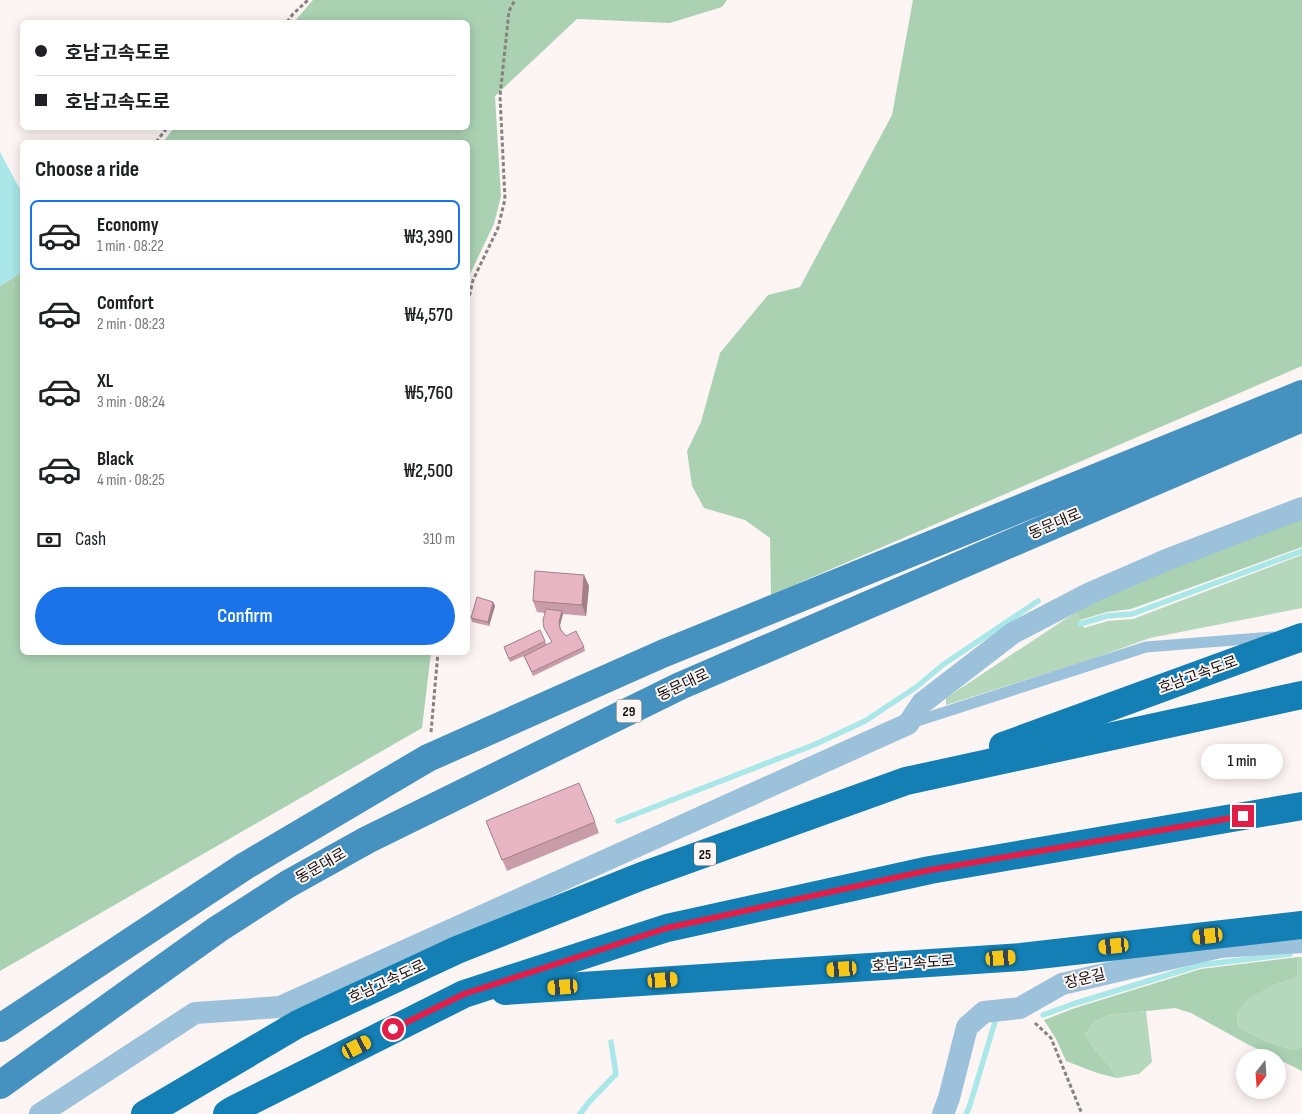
<!DOCTYPE html>
<html lang="en">
<head>
<meta charset="utf-8">
<style>
	:root { --surface:#fff; --page:#f6f6f6; --text:#202124; --muted:#757577; --line:#e0e0e0; --accent:#1a73e8 }
	body { margin:0; font-family:"Sofia Sans Condensed","Noto Sans KR",sans-serif; background:var(--page); color:var(--text); height:100vh; display:flex; flex-direction:column; font-size:19px; white-space:nowrap }
	* { box-sizing:border-box; margin:0 }
	p { font-size:16px; color:var(--muted) }
	.icon { flex:none; width:28px; height:28px; fill:none; stroke:currentColor; stroke-width:2; stroke-linecap:round; stroke-linejoin:round }
	.map { position:relative; flex:1; overflow:hidden }
	.drawer { position:absolute; left:20px; top:140px; width:450px; height:515px; display:flex; flex-direction:column; background:var(--surface); border-radius:8px; box-shadow:0 2px 12px #0003 }
	.drawer>* { flex:none }
	.guide { position:absolute; left:20px; top:20px; width:450px; height:110px; border-radius:8px; box-shadow:0 2px 12px #0003; display:grid; align-content:center; height:110px; padding:0 15px; background:var(--surface) }
	.needle { width:32px; rotate:197deg }
	.tools { position:absolute; left:1236px; top:1049px; display:grid; gap:10px }
	.tools a { display:grid; place-items:center; width:50px; height:50px; border-radius:50%; background:var(--surface); box-shadow:0 2px 12px #0003; font-size:25px }
	.end { position:absolute; width:22px; height:22px; margin:-11px; border:6px solid #e11d48; background:#fff; box-shadow:0 0 0 2px #fff }
	.from { border-radius:50% }
	.bubble { position:absolute; height:35px; border-radius:18px; background:var(--surface); box-shadow:0 2px 12px #0003; font-size:16px; font-weight:600; line-height:35px; text-align:center }
	.car { position:absolute; width:15px; height:30px; margin:-15px -8px; border-radius:6px; box-shadow:0 0 4px 1px #0007; background:linear-gradient(#f5c518 24%,#345 0 40%,#f5c518 0 76%,#345 0 86%,#f5c518 0) }
	.guide b { display:flex; align-items:center; gap:18px; height:48px; font-size:19px }
	.guide b+b { border-top:1px solid var(--line) }
	.guide i { width:12px; height:12px; background:var(--text) }
	ul { padding:0; list-style:none }
	li { display:flex; align-items:center; gap:15px; height:70px; margin:0 10px 8px; padding:0 5px; border:2px solid transparent; border-radius:8px }
	li div { flex:1 }
	li b { display:block; font-size:19px }
	li em { font-style:normal; font-weight:600 }
	li.selected { border-color:var(--accent) }
	li>.icon { width:45px; height:45px; stroke-width:1.5 }
	h2 { padding:0 15px; font-size:22px; line-height:60px }
	.pay { display:flex; align-items:center; gap:12px; height:55px; padding:0 15px; font-size:19px }
	.pay p { margin-inline-start:auto }
	.cta { display:flex; gap:10px; margin-top:auto; padding:10px 15px }
	.cta a { flex:1; height:58px; border-radius:30px; background:var(--accent); color:#fff; font-size:20px; font-weight:600; line-height:58px; text-align:center }
	.map>svg:first-child { display:block }
	.green { fill:#b5d7bc }
	.forest { fill:#aad2b2 }
	.water { fill:#aae7e8 }
	.lines { fill:none; stroke-linecap:round; stroke-linejoin:round }
	.stream { stroke:#aae7e8; stroke-width:5.5 }
	.path { stroke:#878180; stroke-width:3; stroke-dasharray:4 2.5; stroke-linecap:butt }
	.service { stroke:#9bc1db; stroke-width:11 }
	.minor { stroke:#9bc1db; stroke-width:22 }
	.primary { stroke:#4591c0; stroke-width:28 }
	.motorway { stroke:#137fb5; stroke-width:28 }
	.wall { fill:#c89ca9 }
	.shaded-wall { fill:#a27f89 }
	.building { fill:#e8b5c4; stroke:#a27f89 }
	.route { stroke:#e11d48; stroke-width:6 }
	.labels { text-anchor:middle; dominant-baseline:central; stroke-width:4; stroke-linejoin:round; paint-order:stroke }
	.shield { fill:#fdf5f3; stroke:#595554; stroke-width:1 }
	.shield-label { font-size:14px; font-weight:bold; fill:#131010 }
	.street-label { font-size:15px; fill:#131010; stroke:#fdf5f3 }
</style>
</head>
<body>
<div class="map">
<svg width="1302" height="1114" viewBox="0 0 1302 1114">
	<rect width="100%" height="100%" fill="#fdf5f3"/>
	<g class="green">
		<path d="M 1302,555 L 1302,608 L 1150,638 L 1089,660 L 946,705 L 946,698 L 1076,612 L 1084,628 L 1108,621 L 1133,619 Z"/>
		<path d="M 1298,957 L 1302,957 L 1302,1047 L 1293,1050 L 1268,1042 L 1247,1032 L 1238,1025 L 1237,1012 L 1247,999 L 1274,985 L 1297,977 Z"/>
		<path d="M 1146,1011 L 1152,1062 L 1139,1074 L 1117,1078 C 1108,1061 1093,1051 1085,1034 L 1095,1021 L 1109,1015 Z"/>
	</g>
	<g class="forest">
		<path d="M 313,0 L 727,0 L 722,7 L 670,23 L 577,19 L 495,96 L 501,196 L 494,224 L 470,274 L 468,284 L 468,142 L 163,142 L 174,128 L 468,128 L 468,22 L 294,22 Z"/>
		<path d="M 913,0 L 1302,0 L 1302,366 L 771,595 L 770,538 L 745,520 L 704,508 L 692,486 L 687,451 L 701,422 L 720,353 L 768,295 L 800,287 L 892,115 Z"/>
		<path d="M 22,272 L 22,652 L 431,653 L 422,728 L 0,971 L 0,286 Z"/>
		<path d="M 1302,514 L 1302,547 L 1131,609 L 1107,612 L 1080,620 L 1076,612 L 1101,597 Z"/>
		<path d="M 1298,957 L 1297,977 L 1274,985 L 1248,999 L 1237,1012 L 1238,1025 L 1247,1032 L 1268,1042 L 1293,1050 L 1302,1047 L 1302,1071 L 1278,1059 L 1278,1058 L 1275,1057 L 1249,1045 L 1191,1013 L 1175,1008 L 1109,1015 L 1095,1021 L 1085,1034 C 1093,1051 1108,1061 1117,1078 L 1097,1073 L 1066,1061 L 1056,1039 L 1044,1020 L 1075,1008 L 1201,969 Z"/>
	</g>
	<path class="water" d="M 0,152 L 22,193 L 22,272 L 0,286 Z"/>
	<g class="lines">
		<g class="stream">
			<path d="M 1080,624 L 1107,616 L 1132,614 L 1302,551"/>
			<path d="M 618,821 L 816,744 L 865,721 L 915,688 L 944,664 L 1038,601"/>
			<path d="M 1043,1015 L 1073,1004 L 1200,965 L 1290,954"/>
			<path d="M 580,1114 L 589,1102 L 616,1074 L 611,1042"/>
			<path d="M 966,1114 L 969,1108 L 995,1022"/>
		</g>
		<g class="path">
			<path d="M 287,22 L 293,14 L 308,0"/>
			<path d="M 156,142 L 167,128"/>
			<path d="M 468,302 L 473,280 L 498,228 L 505,199 L 500,96 L 509,11 L 515,0"/>
			<path d="M 431,732 L 438,652"/>
			<path d="M 1035,1023 L 1051,1038 L 1082,1114"/>
		</g>
		<path class="service" d="M 911,723 L 1146,647 L 1273,637"/>
		<g class="minor">
			<path d="M 40,1114 L 195,1013 L 280,1007 L 908,724 L 922,703 L 1013,633 L 1090,593 L 1166,560 L 1302,508"/>
			<path d="M 943,1114 L 949,1098 L 967,1027 L 984,1012 L 1020,1008 L 1062,984 L 1220,947 L 1302,942"/>
		</g>
		<g class="primary">
			<path d="M 0,1028 L 245,866 L 428,758 L 662,654 L 1302,394"/>
			<path d="M 0,1085 L 218,929 L 288,884 L 367,840 L 680,686 L 1302,418"/>
		</g>
		<g class="motorway">
			<path d="M 1003,746 L 1302,637"/>
			<path d="M 505,991 L 1021,957 L 1302,925"/>
			<path d="M 145,1114 L 298,1024 L 457,950 L 642,876 L 906,781 L 1302,695"/>
			<path d="M 227,1114 L 233,1110 L 464,994 L 667,928 L 930,870 L 1302,806"/>
		</g>
	</g>
	<g class="wall">
		<path d="M 584,575 L 589,586 L 586,616 L 563,614 L 560,625 L 561,630 L 566,636 L 584,647 L 585,651 L 533,676 L 524,656 L 510,662 L 504,647 L 545,641 L 547,645 L 552,642 L 544,628 L 545,613 L 537,612 L 533,601 Z"/>
		<path d="M 493,602 L 495,606 L 489,626 L 472,622 L 471,618 Z"/>
		<path d="M 486,821 L 595,822 L 599,833 L 507,871 Z"/>
	</g>
	<g class="shaded-wall">
		<path d="M 584,575 L 589,586 L 586,616 L 582,605 Z"/>
		<path d="M 493,602 L 495,606 L 489,626 L 488,622 Z"/>
		<path d="M 562,611 L 563,614 L 560,625 L 562,633 L 559,622 Z"/>
	</g>
	<g class="building">
		<path d="M 535,571 L 584,575 L 582,605 L 533,601 Z"/>
		<path d="M 477,597 L 493,602 L 488,622 L 471,618 Z"/>
		<path d="M 546,609 L 562,611 L 559,622 L 560,629 L 566,636 L 576,631 L 584,647 L 532,672 L 524,656 L 552,642 L 544,628 L 543,620 Z"/>
		<path d="M 540,630 L 545,641 L 509,659 L 504,647 Z"/>
		<path d="M 579,783 L 595,822 L 502,860 L 486,821 Z"/>
	</g>
	<g class="lines">
		<path class="route" d="M 393,1029 L 464,994 L 667,928 L 930,870 L 1243,816"/>
	</g>
	<g class="labels">
		<g class="shield">
			<rect x="616.5" y="699.5" width="25" height="23" rx="4"/>
			<rect x="694" y="842.5" width="22" height="23" rx="4"/>
		</g>
		<g class="shield-label">
			<text x="629" y="711">29</text>
			<text x="705" y="854">25</text>
		</g>
		<g class="street-label">
			<text transform="translate(1055 524) rotate(-23)">동문대로</text>
			<text transform="translate(1198 675) rotate(-20)">호남고속도로</text>
			<text transform="translate(683 685) rotate(-25)">동문대로</text>
			<text transform="translate(321 866) rotate(-30)">동문대로</text>
			<text transform="translate(913 964) rotate(-4)">호남고속도로</text>
			<text transform="translate(1085 979) rotate(-14)">장운길</text>
			<text transform="translate(387 982) rotate(-25)">호남고속도로</text>
		</g>
	</g>
</svg>
<div class="tools">
<a><svg class="needle" viewBox="-14 -14 28 28"><path d="M0-13l5 13h-10z" fill="#e53935"/><path d="M0 13l5-13h-10z" fill="#757577"/></svg></a>
</div>
<i class="end from" style="left:393px;top:1029px"></i>
<i class="end" style="left:1243px;top:816px"></i>
<div class="bubble" style="left:1201px;top:744px;width:82px">1 min</div>
<i class="car" style="left:1208px;top:936px;rotate:264deg"></i>
<i class="car" style="left:1114px;top:946px;rotate:264deg"></i>
<i class="car" style="left:1001px;top:958px;rotate:86deg"></i>
<i class="car" style="left:842px;top:969px;rotate:266deg"></i>
<i class="car" style="left:663px;top:980px;rotate:86deg"></i>
<i class="car" style="left:563px;top:987px;rotate:266deg"></i>
<i class="car" style="left:357px;top:1047px;rotate:63deg"></i>
<div class="guide">
<b><i class="from"></i>호남고속도로</b>
<b><i></i>호남고속도로</b>
</div>
<section class="drawer">
<h2>Choose a ride</h2>
<ul>
<li class="selected"><svg class="icon" aria-label="car" viewBox="0 0 24 24"><path d="M5 17H2v-5l4-1 3-4h7l3 4 3 1v5h-3M9 17h6M6 11h13"/><circle cx="7" cy="17" r="2"/><circle cx="17" cy="17" r="2"/></svg><div><b>Economy</b><p>1 min · 08:22</p></div><em>₩3,390</em></li>
<li><svg class="icon" aria-label="car" viewBox="0 0 24 24"><path d="M5 17H2v-5l4-1 3-4h7l3 4 3 1v5h-3M9 17h6M6 11h13"/><circle cx="7" cy="17" r="2"/><circle cx="17" cy="17" r="2"/></svg><div><b>Comfort</b><p>2 min · 08:23</p></div><em>₩4,570</em></li>
<li><svg class="icon" aria-label="car" viewBox="0 0 24 24"><path d="M5 17H2v-5l4-1 3-4h7l3 4 3 1v5h-3M9 17h6M6 11h13"/><circle cx="7" cy="17" r="2"/><circle cx="17" cy="17" r="2"/></svg><div><b>XL</b><p>3 min · 08:24</p></div><em>₩5,760</em></li>
<li><svg class="icon" aria-label="car" viewBox="0 0 24 24"><path d="M5 17H2v-5l4-1 3-4h7l3 4 3 1v5h-3M9 17h6M6 11h13"/><circle cx="7" cy="17" r="2"/><circle cx="17" cy="17" r="2"/></svg><div><b>Black</b><p>4 min · 08:25</p></div><em>₩2,500</em></li>
</ul>
<div class="pay"><svg class="icon" aria-label="cash" viewBox="0 0 24 24"><path d="M3 7h18v10H3z"/><circle cx="12" cy="12" r="2"/></svg>Cash<p>310 m</p></div>
<div class="cta"><a>Confirm</a></div>
</section>
</div>
</body>
</html>
